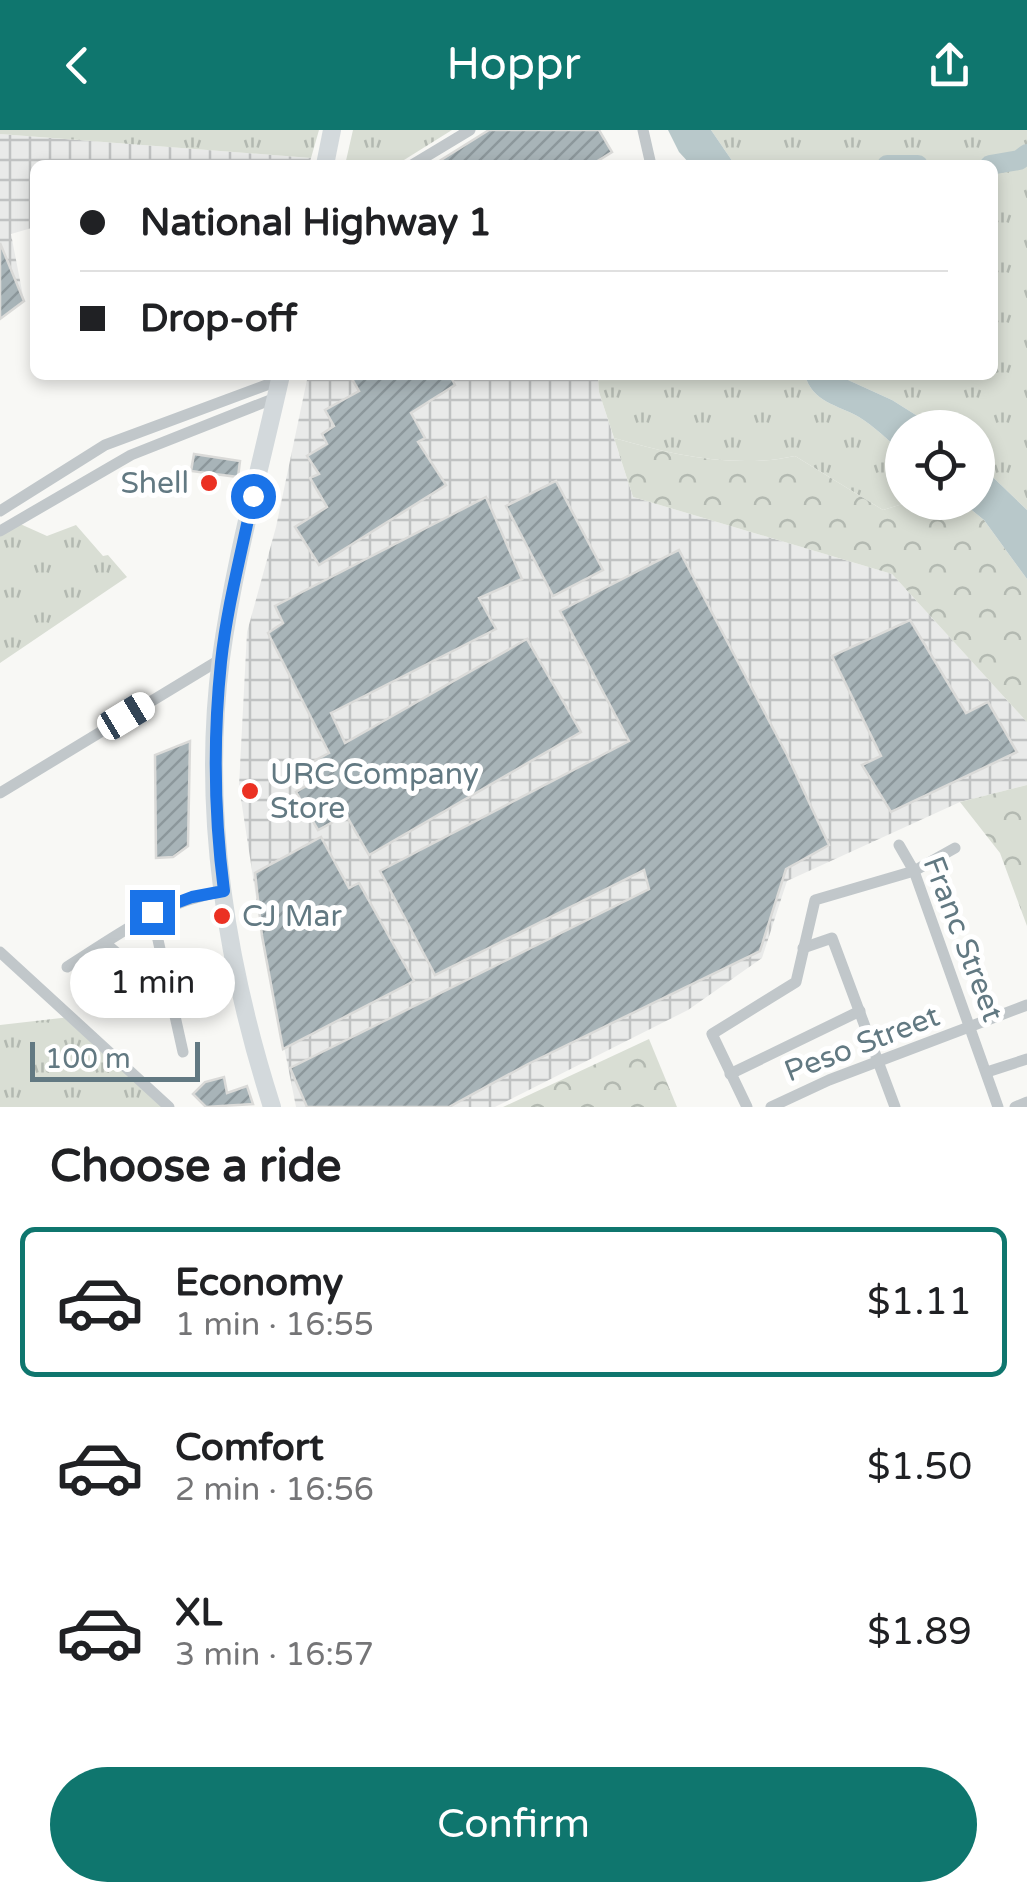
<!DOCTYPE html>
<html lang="en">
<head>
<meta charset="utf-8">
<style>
	:root { --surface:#fff; --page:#f2f2f2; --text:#202124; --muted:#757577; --line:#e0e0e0; --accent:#0f766e }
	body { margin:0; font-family:"Varela Round",sans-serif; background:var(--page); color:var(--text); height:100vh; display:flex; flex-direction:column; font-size:38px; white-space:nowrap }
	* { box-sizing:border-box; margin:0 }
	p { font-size:32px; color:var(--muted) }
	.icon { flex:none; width:55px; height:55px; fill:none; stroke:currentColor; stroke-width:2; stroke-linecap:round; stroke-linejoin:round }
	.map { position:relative; height:977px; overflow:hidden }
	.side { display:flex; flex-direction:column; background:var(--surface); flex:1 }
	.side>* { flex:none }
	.top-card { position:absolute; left:30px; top:30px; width:968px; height:220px; border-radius:15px; box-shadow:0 5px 15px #0003; display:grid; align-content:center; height:220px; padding:0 50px; background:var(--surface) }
	.fabs { position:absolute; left:885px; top:280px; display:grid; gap:20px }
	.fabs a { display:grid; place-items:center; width:110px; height:110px; border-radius:50%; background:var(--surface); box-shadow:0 5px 15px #0003; font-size:50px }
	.scale { position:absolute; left:30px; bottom:25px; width:170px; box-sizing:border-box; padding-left:10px; border:5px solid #627982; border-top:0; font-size:28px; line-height:35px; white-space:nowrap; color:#627982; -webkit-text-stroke:8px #fff; paint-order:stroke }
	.end { position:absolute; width:45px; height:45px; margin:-22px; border:12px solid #1a73e8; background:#fff; box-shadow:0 0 0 5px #fff }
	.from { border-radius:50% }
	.bubble { position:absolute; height:70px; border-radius:35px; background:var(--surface); box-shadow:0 5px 15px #0003; font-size:32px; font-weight:600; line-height:70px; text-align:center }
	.car { position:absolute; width:30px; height:60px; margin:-30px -15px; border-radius:12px; box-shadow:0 0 8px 2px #0007; background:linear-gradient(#fff 24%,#345 0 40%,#fff 0 76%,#345 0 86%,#fff 0) }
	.top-card b { display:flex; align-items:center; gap:35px; height:95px; font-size:38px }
	.top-card b+b { border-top:2px solid var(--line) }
	.top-card i { width:25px; height:25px; background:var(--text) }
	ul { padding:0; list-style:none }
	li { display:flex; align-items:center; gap:30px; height:150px; margin:0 20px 15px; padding:0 30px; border:5px solid transparent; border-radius:15px }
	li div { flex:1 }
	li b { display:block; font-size:38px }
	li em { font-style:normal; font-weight:600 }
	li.current { border-color:var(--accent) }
	li>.icon { width:90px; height:90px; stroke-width:1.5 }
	h2 { padding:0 50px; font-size:45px; line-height:120px }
	.button { display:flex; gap:20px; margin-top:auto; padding:20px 50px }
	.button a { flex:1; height:115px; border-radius:60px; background:var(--accent); color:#fff; font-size:40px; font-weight:600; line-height:115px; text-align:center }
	header { display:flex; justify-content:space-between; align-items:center; height:130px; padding:0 50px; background:var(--accent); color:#fff; font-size:45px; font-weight:600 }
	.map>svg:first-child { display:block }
	.industrial { fill:url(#industrial-grid) }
	.grass { fill:url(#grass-tufts) }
	.forest { fill:url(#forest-crowns) }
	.water { fill:#b8c8ca }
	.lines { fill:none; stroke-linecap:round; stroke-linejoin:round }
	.river { stroke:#b8c8ca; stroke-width:20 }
	.building { fill:url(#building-hatch); stroke:#dadad8; stroke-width:2.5 }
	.minor { stroke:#c1c7ca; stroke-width:11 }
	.highway { stroke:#d3d9dc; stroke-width:18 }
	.route { stroke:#1a73e8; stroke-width:12 }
	.poi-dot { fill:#eb3123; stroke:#fff; stroke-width:4 }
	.labels { text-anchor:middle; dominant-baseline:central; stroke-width:10; stroke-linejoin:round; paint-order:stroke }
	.poi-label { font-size:30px; fill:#627982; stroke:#fff; text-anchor:start }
	.street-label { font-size:30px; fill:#627982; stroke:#fff }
</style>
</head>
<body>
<header><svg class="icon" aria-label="back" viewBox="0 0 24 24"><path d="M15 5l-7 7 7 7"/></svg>Hoppr<svg class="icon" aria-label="share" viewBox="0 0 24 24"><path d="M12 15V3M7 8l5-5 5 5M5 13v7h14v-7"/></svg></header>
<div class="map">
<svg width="1027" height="977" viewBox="0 0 1027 977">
	<defs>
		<pattern id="industrial-grid" width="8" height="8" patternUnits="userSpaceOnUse" patternTransform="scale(2.5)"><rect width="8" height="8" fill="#e9eae9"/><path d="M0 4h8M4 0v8" fill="none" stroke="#c0c2c2"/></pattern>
		<pattern id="grass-tufts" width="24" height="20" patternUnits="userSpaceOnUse" patternTransform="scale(2.5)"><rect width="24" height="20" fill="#d9ded4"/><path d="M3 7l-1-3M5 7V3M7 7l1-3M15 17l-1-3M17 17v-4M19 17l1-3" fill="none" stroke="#b3b9b1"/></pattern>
		<pattern id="forest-crowns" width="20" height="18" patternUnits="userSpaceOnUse" patternTransform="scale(2.5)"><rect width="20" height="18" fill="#d9ded4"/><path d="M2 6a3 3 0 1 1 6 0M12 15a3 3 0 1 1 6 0" fill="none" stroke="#b3b9b1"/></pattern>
		<pattern id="building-hatch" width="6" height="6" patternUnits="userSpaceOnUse" patternTransform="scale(2.5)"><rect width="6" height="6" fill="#a8b4b8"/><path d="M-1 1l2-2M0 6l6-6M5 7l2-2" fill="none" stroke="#8c979b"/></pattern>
	</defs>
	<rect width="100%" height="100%" fill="#f8f8f5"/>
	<g class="industrial">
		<path d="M 0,4 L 311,28 L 309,35 L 35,35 L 35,97 L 11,104 L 24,171 L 0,189 Z"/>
		<path d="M 308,245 L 598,245 L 599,262 L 633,367 L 892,444 L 1027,592 L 1027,655 L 960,672 L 787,751 L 762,828 L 688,880 L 495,977 L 296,977 L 262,806 L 239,656 L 247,502 L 276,397 Z"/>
	</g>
	<g class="grass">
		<path d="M 0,0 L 319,0 L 311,28 L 0,4 Z"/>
		<path d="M 353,0 L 452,0 L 396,35 L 345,35 Z"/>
		<path d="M 711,0 L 1027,0 L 1027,380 L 978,333 L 978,298 L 935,297 L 892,270 L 837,245 L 992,245 L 992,35 L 735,35 Z"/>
		<path d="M 598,245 L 805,245 C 812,272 838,275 859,287 C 874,296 889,311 902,322 L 902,372 L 906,373 L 883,380 L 795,326 C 735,339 673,325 614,308 L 599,262 Z"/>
		<path d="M 18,393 L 47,406 L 76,395 L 103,426 L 108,425 L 127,447 L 0,533 L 0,403 Z"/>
		<path d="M 70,887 L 165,977 L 0,977 L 0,895 Z"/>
	</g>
	<g class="forest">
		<path d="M 614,308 C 673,325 735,339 795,326 L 883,380 L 906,373 L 963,373 L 984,390 L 1027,449 L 1027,592 L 892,444 L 633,367 Z"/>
		<path d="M 1027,655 L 1027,796 L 1000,723 L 960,672 Z"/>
		<path d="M 649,909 L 677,977 L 503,977 Z"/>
	</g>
	<g class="water">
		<path d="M 668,0 L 711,0 L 735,35 L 691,35 L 679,22 Z"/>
		<path d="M 805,245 L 837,245 L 892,270 L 935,297 L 902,298 L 902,322 C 889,311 874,296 859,287 C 838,275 812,272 805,245 Z"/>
		<path d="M 978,333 L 1027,380 L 1027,449 L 984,390 L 963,373 L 978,372 Z"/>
	</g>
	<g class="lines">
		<g class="river">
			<path d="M 887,35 L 918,35"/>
			<path d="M 990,35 L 1019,30 L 1027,24"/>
		</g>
	</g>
	<g class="building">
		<path d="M 489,0 L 599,0 L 612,22 L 591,35 L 433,35 Z"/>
		<path d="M 0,113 L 24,171 L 0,189 Z"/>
		<path d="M 357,245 L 450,245 L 455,255 L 411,283 L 425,308 L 418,312 L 446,355 L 319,435 L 295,397 L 327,377 L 310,348 L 319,344 L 307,326 L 327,314 L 322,304 L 334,296 L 325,280 L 359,261 L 352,249 Z"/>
		<path d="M 194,324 L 240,331 L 238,347 L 191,341 Z"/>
		<path d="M 556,351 L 603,440 L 553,466 L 506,376 Z"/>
		<path d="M 486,367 L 522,449 L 479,468 L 496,499 L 331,583 L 345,613 L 527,509 L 581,602 L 369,725 L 346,685 L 318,700 L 296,662 L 323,646 L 314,631 L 329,623 L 268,503 L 283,493 L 275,476 Z"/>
		<path d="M 679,420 L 787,625 L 829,715 L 786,739 L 760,821 L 528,934 L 449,977 L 307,977 L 290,938 L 649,759 L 644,740 L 435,845 L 380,741 L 629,611 L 560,481 Z"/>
		<path d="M 910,490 L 966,583 L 988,572 L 1017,622 L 891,682 L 862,635 L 881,626 L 832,526 Z"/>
		<path d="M 190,611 L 188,716 L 173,727 L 156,728 L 155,625 Z"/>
		<path d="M 321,707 L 349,758 L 359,753 L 414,851 L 283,919 L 262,806 L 255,743 Z"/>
		<path d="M 224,947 L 227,963 L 247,956 L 253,974 L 206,977 L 193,964 L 205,952 Z"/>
	</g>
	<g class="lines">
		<g class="minor">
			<path d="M 643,0 L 651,35"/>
			<path d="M 412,35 L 470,0"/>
			<path d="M 0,381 L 105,315 L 280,250"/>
			<path d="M 0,401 L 131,325 L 275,268"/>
			<path d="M 0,663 L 221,529"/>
			<path d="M 899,715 L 914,741 L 998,977"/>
			<path d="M 152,783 L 183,922"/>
			<path d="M 105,813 L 169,867"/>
			<path d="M 803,818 L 832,808 L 895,977"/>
			<path d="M 0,822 L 169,977"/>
			<path d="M 67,837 C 121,803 158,773 223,761"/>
			<path d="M 987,942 L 1027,929"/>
			<path d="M 730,944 L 860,881"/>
			<path d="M 747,977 L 712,904 L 796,852 L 815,770 L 914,741 L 955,718"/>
			<path d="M 771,977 L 829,950 L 1027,875"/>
			<path d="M 1015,977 L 1027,972"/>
		</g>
		<g class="highway">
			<path d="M 325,35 L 332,0"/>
			<path d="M 272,977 C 226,833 201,679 221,528 C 234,433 260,339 281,245"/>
		</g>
	</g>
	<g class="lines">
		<path class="route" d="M 152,782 L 192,767 L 224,761 C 214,684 213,609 221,532 C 227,476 242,421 253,366"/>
	</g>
	<g class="poi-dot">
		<circle cx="209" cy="353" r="10"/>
		<circle cx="250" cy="661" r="10"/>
		<circle cx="222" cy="786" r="10"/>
	</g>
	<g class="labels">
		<g class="poi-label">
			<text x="189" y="353" text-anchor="end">Shell</text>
			<text x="270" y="644">URC Company<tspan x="270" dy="34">Store</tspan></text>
			<text x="242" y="786">CJ Mar</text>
		</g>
		<g class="street-label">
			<text transform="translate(963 809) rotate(69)">Franc Street</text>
			<text transform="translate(862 914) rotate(-21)">Peso Street</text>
		</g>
	</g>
</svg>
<div class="fabs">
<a><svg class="icon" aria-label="locate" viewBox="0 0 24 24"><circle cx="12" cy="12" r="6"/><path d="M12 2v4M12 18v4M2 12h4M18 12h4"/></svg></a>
</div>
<div class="scale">100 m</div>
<i class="end from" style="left:253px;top:366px"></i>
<i class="end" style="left:152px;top:782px"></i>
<div class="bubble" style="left:70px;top:818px;width:165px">1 min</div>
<i class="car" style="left:126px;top:586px;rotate:59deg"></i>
<div class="top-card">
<b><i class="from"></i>National Highway 1</b>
<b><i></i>Drop-off</b>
</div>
</div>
<section class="side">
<h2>Choose a ride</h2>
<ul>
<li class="current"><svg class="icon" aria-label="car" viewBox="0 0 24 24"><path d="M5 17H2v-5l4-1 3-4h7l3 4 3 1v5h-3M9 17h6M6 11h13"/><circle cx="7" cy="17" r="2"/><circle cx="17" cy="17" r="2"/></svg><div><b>Economy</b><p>1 min · 16:55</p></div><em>$1.11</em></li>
<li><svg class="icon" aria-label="car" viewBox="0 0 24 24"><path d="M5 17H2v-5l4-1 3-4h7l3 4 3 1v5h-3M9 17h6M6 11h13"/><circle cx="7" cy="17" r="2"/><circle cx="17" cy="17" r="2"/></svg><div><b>Comfort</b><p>2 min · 16:56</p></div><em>$1.50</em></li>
<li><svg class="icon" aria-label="car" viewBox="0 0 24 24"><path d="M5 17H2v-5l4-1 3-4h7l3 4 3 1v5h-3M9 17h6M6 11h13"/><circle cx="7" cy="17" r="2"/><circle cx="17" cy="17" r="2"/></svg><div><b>XL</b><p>3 min · 16:57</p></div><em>$1.89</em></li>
</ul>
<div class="button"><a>Confirm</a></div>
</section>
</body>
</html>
